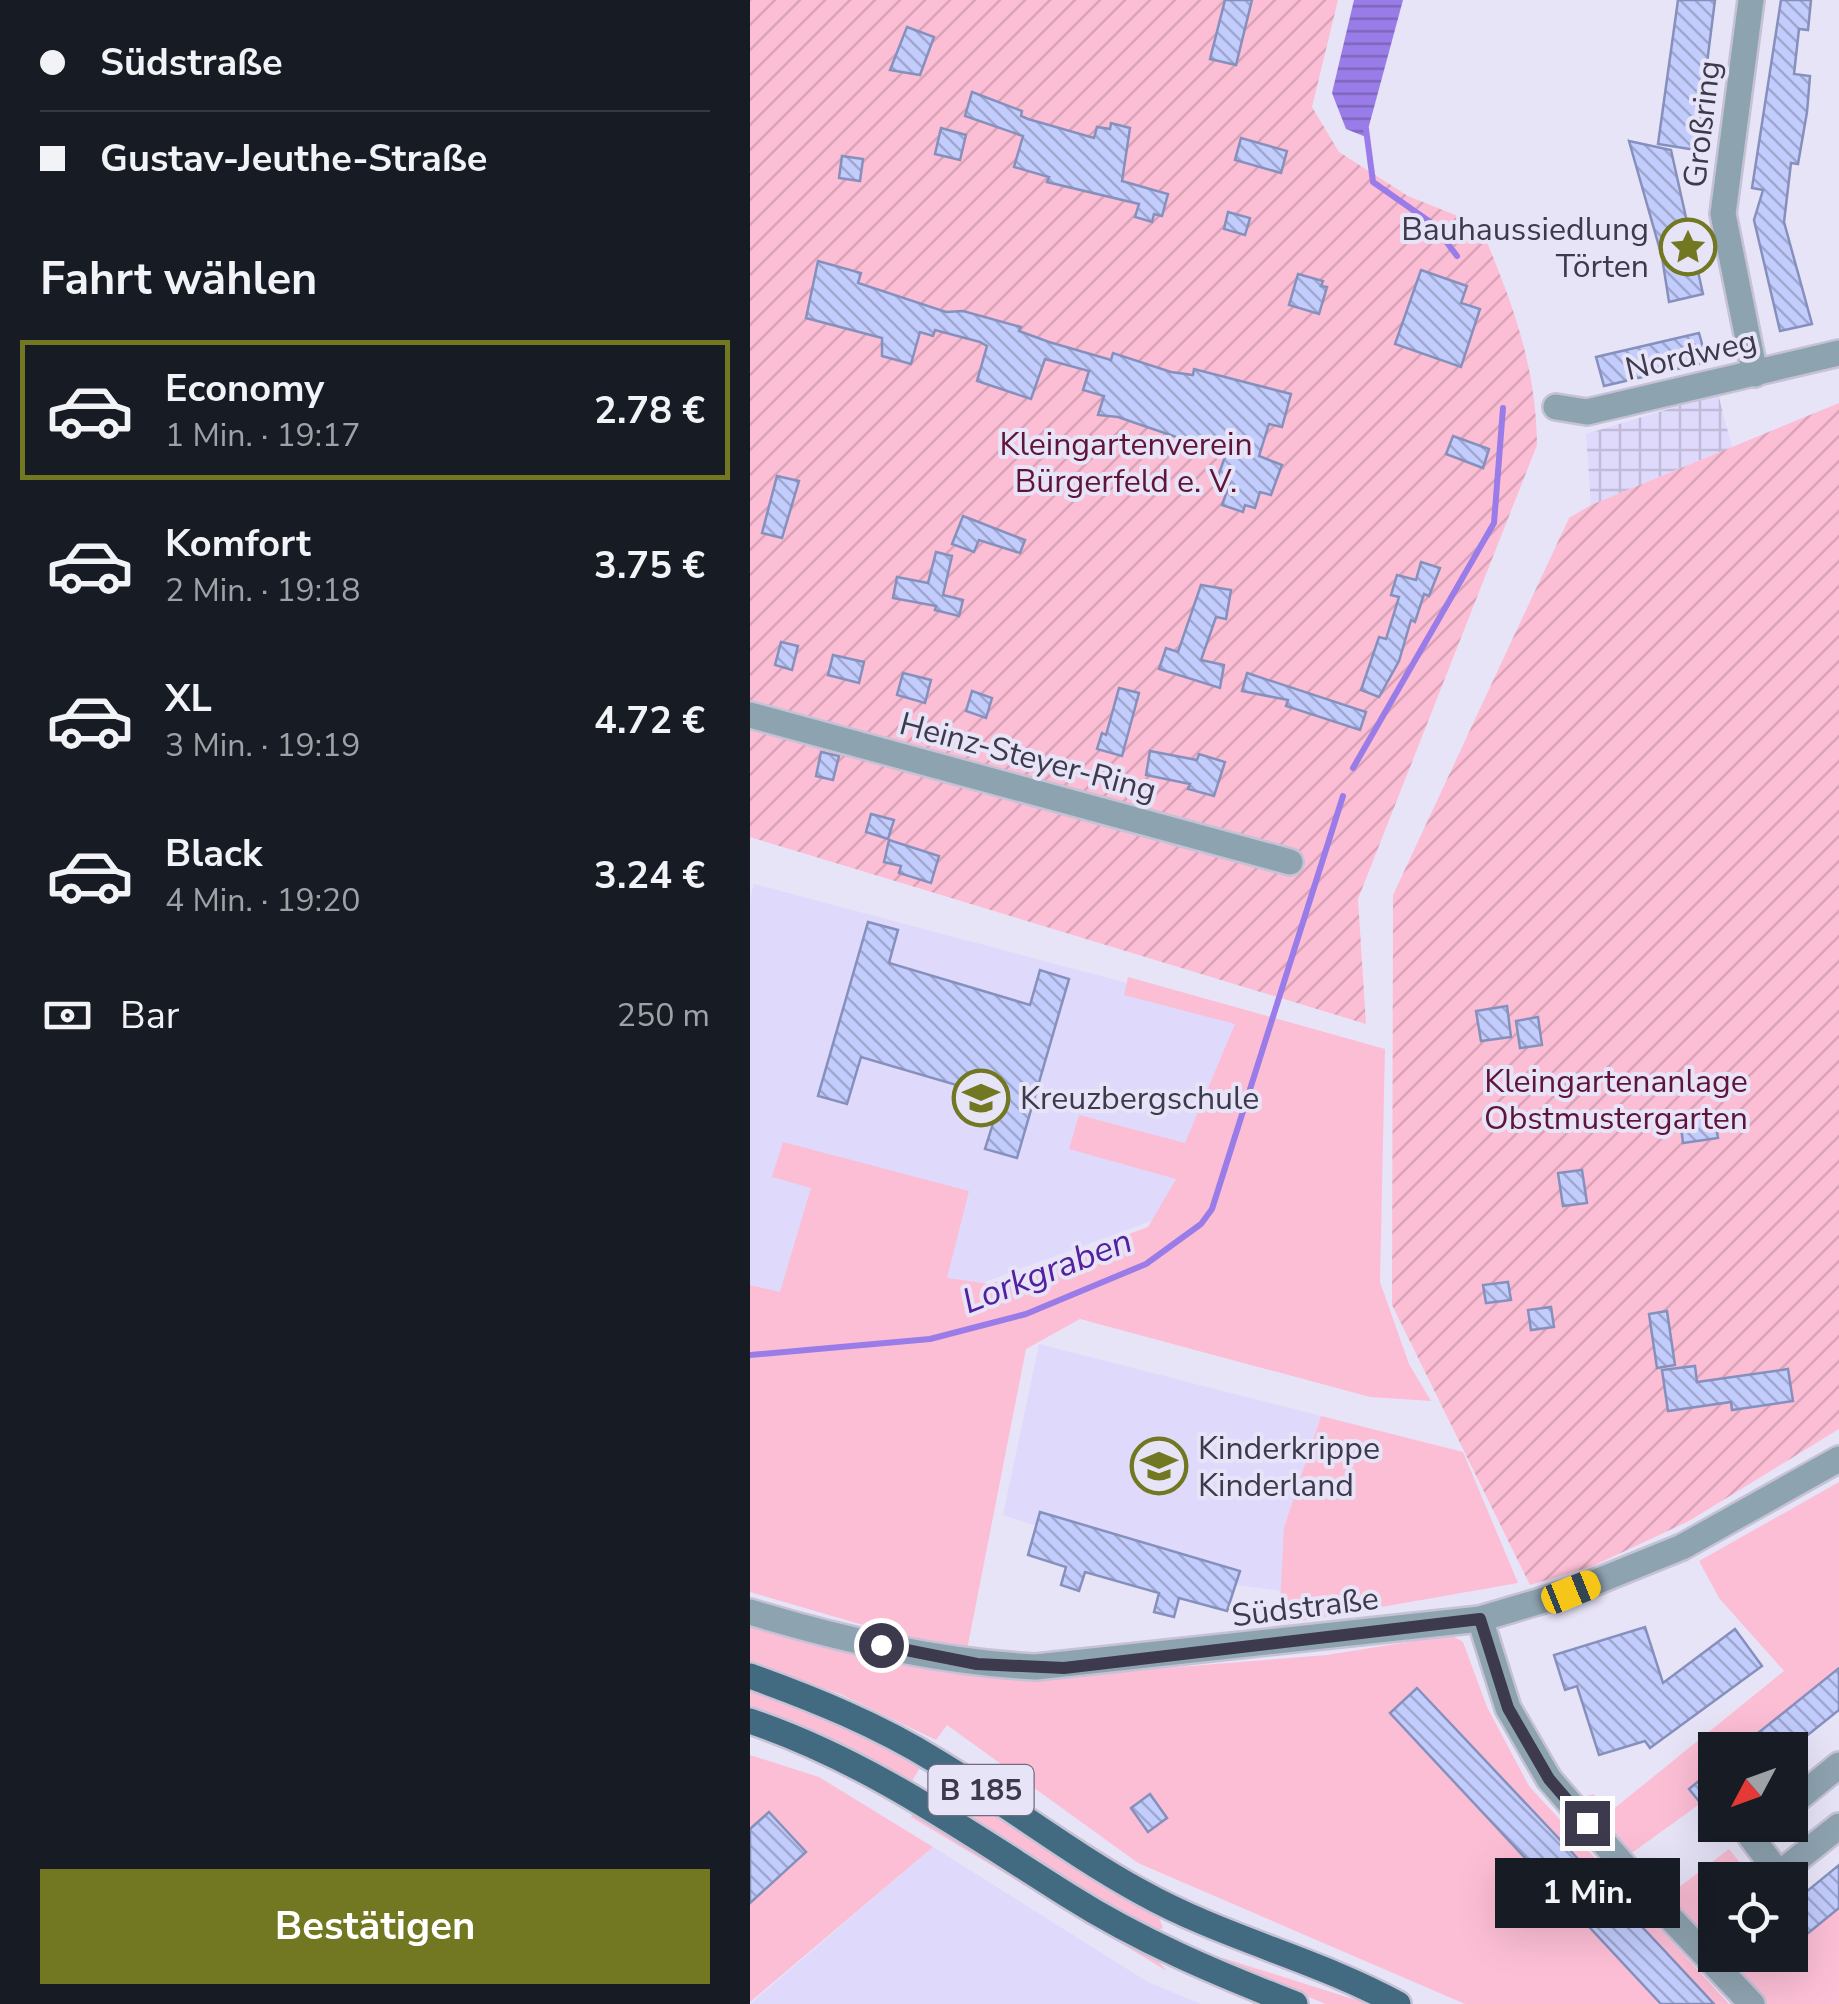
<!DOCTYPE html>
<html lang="de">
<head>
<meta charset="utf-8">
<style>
	:root { --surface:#171b24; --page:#242831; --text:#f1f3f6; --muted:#9ea1a6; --line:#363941; --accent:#717821 }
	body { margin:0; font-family:"Nunito Sans",sans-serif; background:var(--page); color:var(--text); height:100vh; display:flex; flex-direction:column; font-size:38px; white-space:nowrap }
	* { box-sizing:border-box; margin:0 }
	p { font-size:32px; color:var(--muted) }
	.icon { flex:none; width:55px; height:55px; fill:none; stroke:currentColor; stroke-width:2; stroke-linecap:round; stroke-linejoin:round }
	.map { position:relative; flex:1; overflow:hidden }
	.sheet { display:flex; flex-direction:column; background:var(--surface); width:750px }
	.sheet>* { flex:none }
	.hud { display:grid; align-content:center; height:220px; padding:0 40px; background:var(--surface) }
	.needle { width:65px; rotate:229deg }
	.fabs { position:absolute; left:948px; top:1732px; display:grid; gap:20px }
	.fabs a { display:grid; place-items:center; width:110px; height:110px; border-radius:0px; background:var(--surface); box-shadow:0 10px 40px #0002; font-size:50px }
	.end { position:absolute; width:45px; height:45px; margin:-22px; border:12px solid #3e3a4d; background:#fff; box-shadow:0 0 0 5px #fff }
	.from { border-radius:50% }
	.bubble { position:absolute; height:70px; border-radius:0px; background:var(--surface); box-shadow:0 10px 40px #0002; font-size:32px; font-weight:700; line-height:70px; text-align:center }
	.car { position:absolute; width:30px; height:60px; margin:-30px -15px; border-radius:12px; box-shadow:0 0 8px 2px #0007; background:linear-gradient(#f5c518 24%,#345 0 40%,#f5c518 0 76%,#345 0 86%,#f5c518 0) }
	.hud b { display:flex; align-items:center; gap:35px; height:95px; font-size:38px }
	.hud b+b { border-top:2px solid var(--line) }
	.hud i { width:25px; height:25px; background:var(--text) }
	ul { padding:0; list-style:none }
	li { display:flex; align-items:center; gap:30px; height:140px; margin:0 20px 15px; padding:0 20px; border:5px solid transparent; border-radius:0px }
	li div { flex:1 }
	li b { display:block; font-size:38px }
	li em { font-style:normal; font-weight:700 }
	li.on { border-color:var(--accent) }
	li>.icon { width:90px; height:90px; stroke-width:1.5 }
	h2 { padding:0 40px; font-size:45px; line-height:120px }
	.pay { display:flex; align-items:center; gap:25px; height:110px; padding:0 40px; font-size:38px }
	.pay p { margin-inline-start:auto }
	.button { display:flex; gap:20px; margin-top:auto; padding:20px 40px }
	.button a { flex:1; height:115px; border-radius:0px; background:var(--accent); color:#fff; font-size:40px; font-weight:700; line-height:115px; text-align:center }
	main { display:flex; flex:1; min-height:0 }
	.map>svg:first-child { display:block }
	.built { fill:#dfd9fb }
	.industrial { fill:url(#industrial-grid) }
	.green { fill:#fcbed5 }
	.garden { fill:url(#garden-furrows) }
	.water { fill:url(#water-rules) }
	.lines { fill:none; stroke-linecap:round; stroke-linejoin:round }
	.stream { stroke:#997ce7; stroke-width:6 }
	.building { fill:url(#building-back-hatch); stroke:#8690bd; stroke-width:2.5 }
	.street-casing { stroke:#c6c2d6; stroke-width:30 }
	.primary-casing { stroke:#c6c2d6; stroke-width:30 }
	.street { stroke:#8ea3b0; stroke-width:25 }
	.primary { stroke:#426a80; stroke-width:25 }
	.route { stroke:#3e3a4d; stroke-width:12 }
	.labels { text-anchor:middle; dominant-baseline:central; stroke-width:8; stroke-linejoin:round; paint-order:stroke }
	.shield { fill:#e8e4f8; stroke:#716d80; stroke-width:2.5 }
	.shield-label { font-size:30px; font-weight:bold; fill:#3e3a4d }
	.street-label { font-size:32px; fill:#3e3a4d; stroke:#e8e4f8 }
	.poi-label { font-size:32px; fill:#3e3a4d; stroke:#e8e4f8; text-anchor:start }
	.park-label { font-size:32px; fill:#5f153a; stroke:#e8e4f8 }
	.water-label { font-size:35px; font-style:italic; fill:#53219f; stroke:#e8e4f8 }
</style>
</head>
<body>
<main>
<section class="sheet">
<div class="hud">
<b><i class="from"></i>Südstraße</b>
<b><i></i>Gustav-Jeuthe-Straße</b>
</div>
<h2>Fahrt wählen</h2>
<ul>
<li class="on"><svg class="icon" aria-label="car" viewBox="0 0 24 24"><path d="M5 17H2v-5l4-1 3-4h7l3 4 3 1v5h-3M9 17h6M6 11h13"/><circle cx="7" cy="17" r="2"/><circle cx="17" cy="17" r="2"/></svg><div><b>Economy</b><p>1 Min. · 19:17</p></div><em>2.78 €</em></li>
<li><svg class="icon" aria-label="car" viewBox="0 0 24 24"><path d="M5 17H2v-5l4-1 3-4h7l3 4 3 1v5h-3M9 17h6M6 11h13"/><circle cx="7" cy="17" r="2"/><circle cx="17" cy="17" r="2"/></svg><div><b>Komfort</b><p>2 Min. · 19:18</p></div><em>3.75 €</em></li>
<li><svg class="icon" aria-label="car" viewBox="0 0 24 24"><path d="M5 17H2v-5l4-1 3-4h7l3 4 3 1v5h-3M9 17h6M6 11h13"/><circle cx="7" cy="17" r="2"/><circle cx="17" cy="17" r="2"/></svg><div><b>XL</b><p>3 Min. · 19:19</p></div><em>4.72 €</em></li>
<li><svg class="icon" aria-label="car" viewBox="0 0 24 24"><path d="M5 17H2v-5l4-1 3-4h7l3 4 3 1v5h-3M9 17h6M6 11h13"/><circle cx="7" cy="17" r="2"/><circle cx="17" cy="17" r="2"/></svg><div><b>Black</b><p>4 Min. · 19:20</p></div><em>3.24 €</em></li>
</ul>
<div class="pay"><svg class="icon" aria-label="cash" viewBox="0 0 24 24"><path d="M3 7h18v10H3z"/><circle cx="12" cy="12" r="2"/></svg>Bar<p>250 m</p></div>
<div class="button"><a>Bestätigen</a></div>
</section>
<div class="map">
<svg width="1089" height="2004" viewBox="0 0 1089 2004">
	<defs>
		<pattern id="industrial-grid" width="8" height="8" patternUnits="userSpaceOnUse" patternTransform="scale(2.5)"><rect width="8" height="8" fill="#dfd9fb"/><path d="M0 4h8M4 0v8" fill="none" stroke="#c0bbd9"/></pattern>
		<pattern id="garden-furrows" width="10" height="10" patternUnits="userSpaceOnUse" patternTransform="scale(2.5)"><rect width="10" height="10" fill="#fcbed5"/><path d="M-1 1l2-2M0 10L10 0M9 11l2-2" fill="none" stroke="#d9a4b8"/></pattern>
		<pattern id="water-rules" width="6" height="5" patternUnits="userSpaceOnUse" patternTransform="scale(2.5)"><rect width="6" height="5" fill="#997ce7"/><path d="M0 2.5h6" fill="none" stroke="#7e67bd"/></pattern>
		<pattern id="building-back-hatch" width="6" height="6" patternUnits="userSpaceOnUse" patternTransform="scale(2.5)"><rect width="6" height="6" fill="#c2cdfd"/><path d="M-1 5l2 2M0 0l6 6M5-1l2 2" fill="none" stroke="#9fa7cf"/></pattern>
	</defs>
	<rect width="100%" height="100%" fill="#e8e4f8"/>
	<g class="built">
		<path d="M 4,884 L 494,1014 L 431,1182 L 404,1220 L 202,1294 L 0,1337 L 0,899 Z"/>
		<path d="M 289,1344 L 571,1416 L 534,1527 L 531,1591 L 486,1585 L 477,1611 L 430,1599 L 424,1617 L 404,1612 L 409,1593 L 336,1572 L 329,1591 L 311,1585 L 316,1567 L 278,1555 L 286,1526 L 253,1515 Z"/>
		<path d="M 183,1847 L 398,1982 L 451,2004 L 0,2004 Z"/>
	</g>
	<path class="industrial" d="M 968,394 L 982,447 L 841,505 L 836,434 Z"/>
	<g class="green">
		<path d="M 378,977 L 635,1049 L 630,1282 L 659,1364 L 681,1401 L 620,1397 L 330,1319 L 276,1349 L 216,1655 L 0,1592 L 0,1285 L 30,1292 L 61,1188 L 22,1177 L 33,1142 L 219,1191 L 197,1278 L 240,1284 L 398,1227 L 426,1179 L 319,1149 L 329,1115 L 435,1143 L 485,1024 L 374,995 Z"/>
		<path d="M 571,1416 L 713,1452 L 768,1583 L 529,1625 L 534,1527 Z"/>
		<path d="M 1089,1482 L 1089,1668 L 987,1750 L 965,1750 L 965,1768 L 939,1789 L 951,1803 L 879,1855 L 826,1799 L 843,1794 L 861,1811 L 1034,1671 L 969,1598 L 949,1561 Z"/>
		<path d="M 0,1622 L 256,1676 L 340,1674 L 577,1655 L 701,1635 L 713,1642 L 737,1707 L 779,1786 L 979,2004 L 715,2004 L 388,1863 L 197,1725 L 186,1740 L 90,1694 L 0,1663 Z"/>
		<path d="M 0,1691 L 84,1723 L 171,1766 L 162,1781 L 33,1718 L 0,1709 Z"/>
		<path d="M 0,1755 L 69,1777 L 183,1847 L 0,2002 Z"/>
		<path d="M 186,1777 L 408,1915 L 413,1928 L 406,1932 L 352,1903 L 178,1790 Z"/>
		<path d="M 166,1810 L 410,1963 L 417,1971 L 161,1817 Z"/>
		<path d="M 979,1849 L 1004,1880 L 965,1880 L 965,1955 L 1040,1955 L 1040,1925 L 1052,1939 L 1089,1908 L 1089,2004 L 1002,2004 L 907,1904 Z"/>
		<path d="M 473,1958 L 619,2004 L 576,2004 L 467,1961 Z"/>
	</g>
	<g class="garden">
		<path d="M 0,0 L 588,0 L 562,107 L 589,152 L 658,196 L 730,225 C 761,300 786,362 787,445 L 608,899 L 616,1024 L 0,837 Z"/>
		<path d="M 1089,403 L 1089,1429 L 939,1521 L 843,1566 L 780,1585 L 642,1305 L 643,895 L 819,518 L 841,505 Z"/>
	</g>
	<path class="water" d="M 604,0 L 653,0 L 616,137 L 596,129 L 582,93 Z"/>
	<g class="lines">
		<g class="stream">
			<path d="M 616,129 L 623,182 L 683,224 L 707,256"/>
			<path d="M 603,768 L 744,523 L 753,408"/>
			<path d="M 0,1355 L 180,1339 L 276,1314 L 396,1264 L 451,1224 L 462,1209 L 593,796"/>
		</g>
	</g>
	<g class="building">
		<path d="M 475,0 L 502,0 L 486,65 L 460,59 Z"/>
		<path d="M 928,0 L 965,0 L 946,150 L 908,144 Z"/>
		<path d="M 1031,0 L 1061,0 L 1058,30 L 1049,29 L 1044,74 L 1060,76 L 1057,112 L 1048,164 L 1041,163 L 1034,222 L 1062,324 L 1030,331 L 1004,220 L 1013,190 L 1002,188 Z"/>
		<path d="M 157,27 L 184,37 L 170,75 L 140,70 Z"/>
		<path d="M 222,92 L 272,111 L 271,116 L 278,119 L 344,138 L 347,127 L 360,129 L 361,123 L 380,128 L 372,181 L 418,194 L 412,216 L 404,214 L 402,222 L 385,217 L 389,204 L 297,182 L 299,177 L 264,167 L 273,136 L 215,116 Z"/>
		<path d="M 191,128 L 216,135 L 210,160 L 185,154 Z"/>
		<path d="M 491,138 L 537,151 L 531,173 L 485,160 Z"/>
		<path d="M 879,141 L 921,150 L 953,294 L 919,302 L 912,257 Z"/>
		<path d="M 92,156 L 113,159 L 110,181 L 89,178 Z"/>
		<path d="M 478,212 L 500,218 L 495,235 L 474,229 Z"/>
		<path d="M 68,261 L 111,273 L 108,283 L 196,312 L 213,311 L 271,327 L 269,331 L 299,342 L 361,360 L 363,353 L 421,372 L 443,375 L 444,369 L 541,394 L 532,427 L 519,424 L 509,456 L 532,465 L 521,495 L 510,492 L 505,508 L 495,505 L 493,512 L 472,505 L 480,483 L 467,479 L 476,454 L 368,417 L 348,415 L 354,396 L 333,390 L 339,371 L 295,359 L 281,399 L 227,381 L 237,346 L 230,342 L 185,330 L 183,336 L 170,332 L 161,364 L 132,356 L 132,338 L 56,318 Z"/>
		<path d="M 671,270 L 717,286 L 711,303 L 730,309 L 711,367 L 645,344 Z"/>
		<path d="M 548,274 L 573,281 L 571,286 L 577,287 L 569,314 L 539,305 Z"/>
		<path d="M 949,333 L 957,362 L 854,386 L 846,357 Z"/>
		<path d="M 703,436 L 739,449 L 733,468 L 696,454 Z"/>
		<path d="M 27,476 L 49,481 L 32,538 L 12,533 Z"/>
		<path d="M 213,516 L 275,540 L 270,553 L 229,540 L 224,552 L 202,544 Z"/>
		<path d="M 186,552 L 202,556 L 193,595 L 213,600 L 209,616 L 185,610 L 186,606 L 143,598 L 147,577 L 178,583 Z"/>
		<path d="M 671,562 L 690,568 L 679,596 L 674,594 L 665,622 L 661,620 L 649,661 L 629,697 L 611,690 L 629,637 L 636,639 L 649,597 L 641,595 L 647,575 L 666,580 Z"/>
		<path d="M 451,585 L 481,590 L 476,619 L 466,617 L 451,660 L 474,665 L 470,688 L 409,669 L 416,648 L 428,652 Z"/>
		<path d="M 31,642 L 48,646 L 42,670 L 25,665 Z"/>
		<path d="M 83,655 L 114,662 L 109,683 L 78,675 Z"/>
		<path d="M 153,673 L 181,680 L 175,703 L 147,695 Z"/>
		<path d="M 497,673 L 616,712 L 610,730 L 536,706 L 538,700 L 492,691 Z"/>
		<path d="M 369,688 L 389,693 L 372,756 L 347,749 L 352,733 L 356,735 Z"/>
		<path d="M 222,691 L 242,698 L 236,718 L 216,711 Z"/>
		<path d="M 400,751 L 447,760 L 449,754 L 475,762 L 464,796 L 438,789 L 440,784 L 396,775 Z"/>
		<path d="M 71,752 L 89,756 L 83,780 L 66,776 Z"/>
		<path d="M 121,814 L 144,820 L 138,839 L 116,832 Z"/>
		<path d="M 139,840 L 189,856 L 181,883 L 149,873 L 151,866 L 134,862 Z"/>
		<path d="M 118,922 L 148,930 L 139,963 L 280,1005 L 290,970 L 319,979 L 267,1158 L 235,1149 L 251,1098 L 111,1057 L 97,1104 L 68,1096 Z"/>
		<path d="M 757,1006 L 761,1037 L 731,1041 L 726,1011 Z"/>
		<path d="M 788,1017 L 792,1045 L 770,1048 L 766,1021 Z"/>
		<path d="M 964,1114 L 968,1138 L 933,1143 L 930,1119 Z"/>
		<path d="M 832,1170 L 837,1203 L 813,1206 L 808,1173 Z"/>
		<path d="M 758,1282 L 761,1300 L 736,1303 L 733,1285 Z"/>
		<path d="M 801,1307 L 804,1327 L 781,1330 L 778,1310 Z"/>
		<path d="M 917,1311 L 925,1365 L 907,1368 L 899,1314 Z"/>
		<path d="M 945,1366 L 947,1382 L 1038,1369 L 1043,1401 L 982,1410 L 981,1402 L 918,1411 L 912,1370 Z"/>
		<path d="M 290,1512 L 490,1571 L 477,1611 L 429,1598 L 424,1617 L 404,1612 L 409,1593 L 335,1572 L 329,1591 L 311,1585 L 316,1567 L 278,1555 Z"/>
		<path d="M 895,1627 L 913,1683 L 985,1629 L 1012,1666 L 900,1748 L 895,1741 L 849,1755 L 827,1686 L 815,1690 L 804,1655 Z"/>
		<path d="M 1089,1668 L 1089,1710 L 1039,1750 L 987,1750 Z"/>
		<path d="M 667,1688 L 912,1948 L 964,2004 L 911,2004 L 640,1713 Z"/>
		<path d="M 965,1768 L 965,1821 L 939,1789 Z"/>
		<path d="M 400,1794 L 417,1818 L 398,1832 L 381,1808 Z"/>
		<path d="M 19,1812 L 56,1852 L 0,1903 L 0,1829 Z"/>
		<path d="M 1089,1865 L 1089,1908 L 1057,1934 L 1040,1913 L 1040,1905 Z"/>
	</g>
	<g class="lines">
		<g class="street-casing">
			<g id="street">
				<path d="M 1001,0 L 973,214 L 1005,374"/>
				<path d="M 806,407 L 837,412 L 1089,353"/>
				<path d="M 0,715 L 540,862"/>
				<path d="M 0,1612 C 92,1640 189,1662 286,1667 L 730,1619 L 821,1592 L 932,1547 L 1089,1459"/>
				<path d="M 730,1619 L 758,1708 L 799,1779 L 907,1904 L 1002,2004"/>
				<path d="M 1040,1805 L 1089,1765"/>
				<path d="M 1015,1825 L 1001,1837 L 1029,1874 L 1089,1826"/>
			</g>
		</g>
		<g class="primary-casing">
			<g id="primary">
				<path d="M 0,1676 C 64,1699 128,1725 186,1761 C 256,1803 320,1853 391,1892 C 473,1938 566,1959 648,2004"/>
				<path d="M 0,1721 C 118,1761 214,1830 319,1896 C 390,1941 466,1973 545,2004"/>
			</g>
		</g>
		<use href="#street" class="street"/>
		<use href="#primary" class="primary"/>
	</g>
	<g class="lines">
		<path class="route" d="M 131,1645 L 227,1664 L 314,1668 L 730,1619 L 758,1708 L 799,1779 L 837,1823"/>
	</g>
	<defs>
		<g id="sight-ring" transform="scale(2.875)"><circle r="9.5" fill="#e8e4f8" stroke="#717821" stroke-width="1.5"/><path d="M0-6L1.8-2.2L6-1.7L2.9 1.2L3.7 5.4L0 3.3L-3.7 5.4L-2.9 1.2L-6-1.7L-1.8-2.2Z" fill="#717821"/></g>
		<g id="school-ring" transform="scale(2.875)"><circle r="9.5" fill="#e8e4f8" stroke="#717821" stroke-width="1.5"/><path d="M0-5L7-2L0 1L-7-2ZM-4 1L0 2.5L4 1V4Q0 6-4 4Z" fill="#717821"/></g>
	</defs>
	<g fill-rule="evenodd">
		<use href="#sight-ring" x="938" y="247"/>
		<use href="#school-ring" x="231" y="1098"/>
		<use href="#school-ring" x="409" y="1466"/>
	</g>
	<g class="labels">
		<rect class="shield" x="178.5" y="1765" width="105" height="50" rx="8"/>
		<g class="shield-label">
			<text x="231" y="1790">B 185</text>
		</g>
		<g class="street-label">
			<text transform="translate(952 124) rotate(-83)">Großring</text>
			<text transform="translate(941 355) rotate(-13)">Nordweg</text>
			<text transform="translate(278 757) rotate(15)">Heinz-Steyer-Ring</text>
			<text transform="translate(555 1607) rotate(-7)">Südstraße</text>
		</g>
		<g class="poi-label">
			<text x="899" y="229" text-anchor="end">Bauhaussiedlung<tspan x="899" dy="37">Törten</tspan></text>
			<text x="270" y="1098">Kreuzbergschule</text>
			<text x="448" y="1448">Kinderkrippe<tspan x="448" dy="37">Kinderland</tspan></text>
		</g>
		<g class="park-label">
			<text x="376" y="444">Kleingartenverein<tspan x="376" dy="37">Bürgerfeld e. V.</tspan></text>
			<text x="866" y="1081">Kleingartenanlage<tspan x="866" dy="37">Obstmustergarten</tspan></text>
		</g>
		<g class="water-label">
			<text transform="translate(297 1271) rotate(-21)">Lorkgraben</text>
		</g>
	</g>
</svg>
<div class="fabs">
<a><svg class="needle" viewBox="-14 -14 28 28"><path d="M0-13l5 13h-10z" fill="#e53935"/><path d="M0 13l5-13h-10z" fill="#9ea1a6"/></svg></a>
<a><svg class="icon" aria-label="locate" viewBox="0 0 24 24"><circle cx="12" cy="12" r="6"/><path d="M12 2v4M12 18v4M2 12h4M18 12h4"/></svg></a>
</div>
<i class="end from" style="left:131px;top:1645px"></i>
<i class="end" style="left:837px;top:1823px"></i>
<div class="bubble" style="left:745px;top:1858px;width:185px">1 Min.</div>
<i class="car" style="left:821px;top:1592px;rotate:68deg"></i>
</div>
</main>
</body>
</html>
